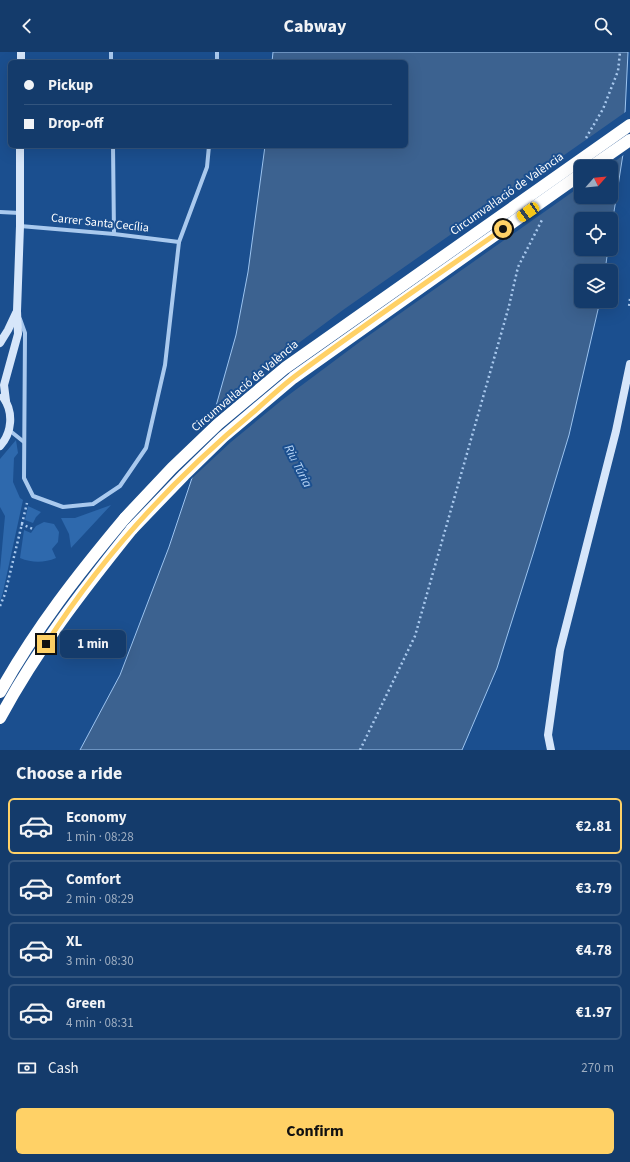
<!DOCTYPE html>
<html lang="en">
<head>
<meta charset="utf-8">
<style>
	:root { --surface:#143b6b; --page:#214673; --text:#f1f3f6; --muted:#9dadc1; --line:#33557e; --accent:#ffd166 }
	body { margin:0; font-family:"Source Sans 3",sans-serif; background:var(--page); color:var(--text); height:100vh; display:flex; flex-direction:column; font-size:15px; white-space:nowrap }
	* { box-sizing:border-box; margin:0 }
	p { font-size:13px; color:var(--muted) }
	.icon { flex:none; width:22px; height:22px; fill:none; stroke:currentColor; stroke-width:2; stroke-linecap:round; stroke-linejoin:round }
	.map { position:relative; height:698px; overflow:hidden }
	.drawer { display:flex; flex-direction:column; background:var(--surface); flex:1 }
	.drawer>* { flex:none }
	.hud { position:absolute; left:8px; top:8px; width:400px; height:88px; border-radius:6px; box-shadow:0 4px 16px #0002,0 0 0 1px var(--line); display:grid; align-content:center; height:88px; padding:0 16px; background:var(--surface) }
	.needle { width:26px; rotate:63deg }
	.tools { position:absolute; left:574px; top:108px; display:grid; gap:8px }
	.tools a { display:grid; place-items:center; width:44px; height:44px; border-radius:6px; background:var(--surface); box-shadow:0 4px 16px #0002,0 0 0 1px var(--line); font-size:20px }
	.end { position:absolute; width:18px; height:18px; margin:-9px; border:5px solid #ffd166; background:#111; box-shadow:0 0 0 2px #111 }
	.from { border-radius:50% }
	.bubble { position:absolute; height:28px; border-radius:6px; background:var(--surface); box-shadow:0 4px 16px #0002,0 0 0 1px var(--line); font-size:13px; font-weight:700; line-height:28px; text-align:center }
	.car { position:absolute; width:12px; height:24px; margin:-12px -6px; border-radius:5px; box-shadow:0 0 3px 1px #0007; background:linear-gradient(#f5c518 24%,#345 0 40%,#f5c518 0 76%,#345 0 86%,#f5c518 0) }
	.hud b { display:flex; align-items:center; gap:14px; height:38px; font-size:15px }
	.hud b+b { border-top:1px solid var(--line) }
	.hud i { width:10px; height:10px; background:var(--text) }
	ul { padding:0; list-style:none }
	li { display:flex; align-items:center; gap:12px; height:56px; margin:0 8px 6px; padding:0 8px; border:2px solid var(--line); border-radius:6px }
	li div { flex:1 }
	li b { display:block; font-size:15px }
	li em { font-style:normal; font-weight:700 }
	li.current { border-color:var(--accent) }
	li>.icon { width:36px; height:36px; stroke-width:1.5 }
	h2 { padding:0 16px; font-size:18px; line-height:48px }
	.pay { display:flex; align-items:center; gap:10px; height:44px; padding:0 16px; font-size:15px }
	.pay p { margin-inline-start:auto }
	.action { display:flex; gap:8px; margin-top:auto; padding:8px 16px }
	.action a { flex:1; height:46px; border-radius:6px; background:var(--accent); color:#111; font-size:16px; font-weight:700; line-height:46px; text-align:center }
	header { display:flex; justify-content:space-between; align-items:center; height:52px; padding:0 16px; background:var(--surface); font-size:18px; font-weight:700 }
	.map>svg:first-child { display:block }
	.green { fill:#2e69ad }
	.water { fill:#3c6290; stroke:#9cc4f0; fill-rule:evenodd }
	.pier { fill:#1b4f8f }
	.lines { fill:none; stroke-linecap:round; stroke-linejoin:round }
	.path { stroke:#a9c9ee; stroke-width:2.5; stroke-dasharray:2 3; stroke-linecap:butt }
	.street { stroke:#a9c9ee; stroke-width:4 }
	.secondary { stroke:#d6e6fa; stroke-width:8 }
	.highway { stroke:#fff; stroke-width:12 }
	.highway-bridge { stroke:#fff; stroke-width:12 }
	.route { stroke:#ffd166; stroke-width:5 }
	.labels { text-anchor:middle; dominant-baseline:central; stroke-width:4; stroke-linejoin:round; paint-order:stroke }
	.street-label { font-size:12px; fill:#fff; stroke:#1b4f8f }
	.water-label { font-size:13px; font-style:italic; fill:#b5d3f5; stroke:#1b4f8f }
</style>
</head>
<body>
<header><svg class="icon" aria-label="back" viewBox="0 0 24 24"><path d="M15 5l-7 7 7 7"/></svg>Cabway<svg class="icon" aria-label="search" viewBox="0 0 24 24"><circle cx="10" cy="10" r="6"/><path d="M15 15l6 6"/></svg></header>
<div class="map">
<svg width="630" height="698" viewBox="0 0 630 698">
	<rect width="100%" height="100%" fill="#1b4f8f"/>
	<g class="green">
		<path d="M 16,388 L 18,401 L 14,406 L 13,430 L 20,446 L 23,448 L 3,540 L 0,550 L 0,518 L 5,464 L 0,455 L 0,407 Z"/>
		<path d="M 111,453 L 71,496 L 69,482 L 61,466 L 75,466 Z"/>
		<path d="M 28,454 L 41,460 L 36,465 L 33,471 L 25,468 Z"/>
		<path d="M 44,470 L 54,472 L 59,480 L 58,490 L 52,497 L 56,506 C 44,511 32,511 20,506 L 24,478 L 31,481 L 36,474 Z"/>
	</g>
	<path class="water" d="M 273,0 L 628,0 L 623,102 L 611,179 L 611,167 L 581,167 L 581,197 L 608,197 L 605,219 L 581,219 L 581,249 L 600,249 L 569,383 L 533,502 L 497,616 L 462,698 L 80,698 L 120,623 L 169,495 L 216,354 L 236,283 L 248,220 L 265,94 L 406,94 L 406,10 L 272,10 ZM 581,115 L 611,115 L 611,145 L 581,145 Z"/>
	<path class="pier" d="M 627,59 L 625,102 L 607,115 L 581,115 L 581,134 L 361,289 L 282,348 L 231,390 L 189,429 L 211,361 L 265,316 L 343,258 Z"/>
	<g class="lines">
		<g class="path">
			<path d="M 586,86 L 603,57 L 618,19 L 620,0"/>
			<path d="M 630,247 L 629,255 L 630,255"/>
			<path d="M 21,472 L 33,477"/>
			<path d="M 0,554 L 5,542 L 27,451"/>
			<path d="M 360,698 L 415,584 L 509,254 L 518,215 L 543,166"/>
		</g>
		<g class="street">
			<path d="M 111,0 L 111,10"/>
			<path d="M 217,10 L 217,0"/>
			<path d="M 113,94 L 114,182"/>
			<path d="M 0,160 L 20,161"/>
			<path d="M 20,174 L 114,182 L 179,190"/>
			<path d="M 20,267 L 25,281 L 24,426 L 33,444 L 63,455 L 93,452 L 120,434 L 146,396 L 165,313 L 179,190 L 207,115 L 209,94"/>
			<path d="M 9,378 L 24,390"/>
		</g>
		<g class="secondary">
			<path d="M 21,10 L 21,0"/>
			<path d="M 0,291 L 8,278 L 16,261"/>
			<path d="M 6,349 L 4,333 L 18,282 L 17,259 L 20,174 L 20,94"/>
			<path d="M 0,394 C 12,381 14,360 3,345"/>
			<path d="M 551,698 L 548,683 L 560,598 L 616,379 L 630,312"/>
		</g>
		<g class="highway">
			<path d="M 591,115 L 630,88"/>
			<path d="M 0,640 C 36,576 78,522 125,466"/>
			<path d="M 0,666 C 37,597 83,538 132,477"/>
		</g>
		<g class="highway-bridge">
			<path d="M 125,466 L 172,416 L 218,372 L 285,316 L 630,73"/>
			<path d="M 132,477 L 184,423 L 223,385 L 293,326 L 581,122"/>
		</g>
	</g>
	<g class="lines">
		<path class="route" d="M 46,592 C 103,503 175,425 256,358 C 268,347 281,335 294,325 C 362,274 433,226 503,177"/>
	</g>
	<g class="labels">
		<g class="street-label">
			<text transform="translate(507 142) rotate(-35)">Circumval·lació de València</text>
			<text transform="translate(100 171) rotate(6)">Carrer Santa Cecília</text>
			<text transform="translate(245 334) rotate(-40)">Circumval·lació de València</text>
		</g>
		<g class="water-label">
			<text transform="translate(298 414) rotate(63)">Riu Túria</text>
		</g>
	</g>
</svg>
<div class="tools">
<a><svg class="needle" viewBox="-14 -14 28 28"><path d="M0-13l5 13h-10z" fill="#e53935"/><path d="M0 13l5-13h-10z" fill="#9dadc1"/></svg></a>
<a><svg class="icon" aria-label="locate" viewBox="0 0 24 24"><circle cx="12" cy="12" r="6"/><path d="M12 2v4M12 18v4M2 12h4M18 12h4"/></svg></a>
<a><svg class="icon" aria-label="layers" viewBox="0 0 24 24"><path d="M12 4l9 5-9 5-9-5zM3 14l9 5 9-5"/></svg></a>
</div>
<i class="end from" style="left:503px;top:177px"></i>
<i class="end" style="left:46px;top:592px"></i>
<div class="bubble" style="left:60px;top:578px;width:66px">1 min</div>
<i class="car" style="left:528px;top:160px;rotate:235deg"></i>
<div class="hud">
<b><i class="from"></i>Pickup</b>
<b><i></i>Drop-off</b>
</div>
</div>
<section class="drawer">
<h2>Choose a ride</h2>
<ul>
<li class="current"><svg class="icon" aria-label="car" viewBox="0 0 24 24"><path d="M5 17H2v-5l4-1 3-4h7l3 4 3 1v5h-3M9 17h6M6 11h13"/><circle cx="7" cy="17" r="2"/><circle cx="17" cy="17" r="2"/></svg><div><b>Economy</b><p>1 min · 08:28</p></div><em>€2.81</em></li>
<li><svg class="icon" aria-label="car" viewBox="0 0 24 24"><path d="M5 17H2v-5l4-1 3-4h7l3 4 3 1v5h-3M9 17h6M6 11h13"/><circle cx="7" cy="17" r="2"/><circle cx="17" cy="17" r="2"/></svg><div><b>Comfort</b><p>2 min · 08:29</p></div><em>€3.79</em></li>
<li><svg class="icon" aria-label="car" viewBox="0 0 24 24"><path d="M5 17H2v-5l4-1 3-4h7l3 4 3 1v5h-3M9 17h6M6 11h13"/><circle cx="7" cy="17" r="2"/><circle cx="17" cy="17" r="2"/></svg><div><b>XL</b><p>3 min · 08:30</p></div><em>€4.78</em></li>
<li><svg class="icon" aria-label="car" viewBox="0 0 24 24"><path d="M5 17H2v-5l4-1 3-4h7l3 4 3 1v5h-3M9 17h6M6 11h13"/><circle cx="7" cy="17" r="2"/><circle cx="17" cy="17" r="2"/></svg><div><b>Green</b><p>4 min · 08:31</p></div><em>€1.97</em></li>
</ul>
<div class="pay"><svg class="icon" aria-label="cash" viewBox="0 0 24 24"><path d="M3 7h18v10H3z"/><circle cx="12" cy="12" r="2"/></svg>Cash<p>270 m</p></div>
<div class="action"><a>Confirm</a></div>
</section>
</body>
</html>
